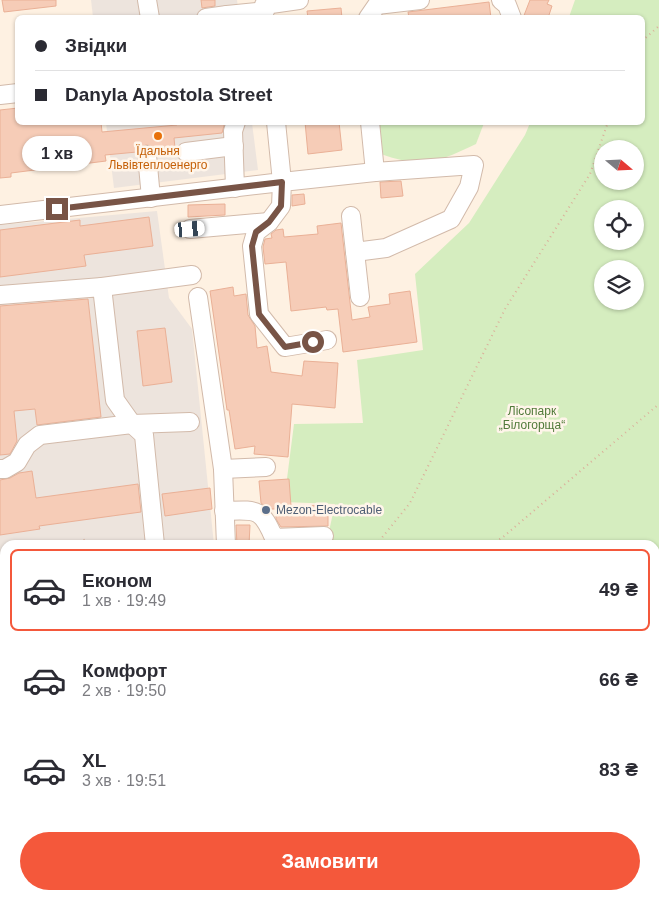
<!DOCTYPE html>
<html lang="uk">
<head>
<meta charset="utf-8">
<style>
	:root { --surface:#fff; --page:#f2f2f3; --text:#2b2b33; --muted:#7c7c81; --line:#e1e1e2; --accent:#f4583b }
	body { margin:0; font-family:Arial,sans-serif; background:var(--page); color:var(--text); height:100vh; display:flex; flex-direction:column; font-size:19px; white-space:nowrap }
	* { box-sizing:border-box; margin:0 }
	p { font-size:16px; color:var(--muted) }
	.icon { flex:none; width:28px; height:28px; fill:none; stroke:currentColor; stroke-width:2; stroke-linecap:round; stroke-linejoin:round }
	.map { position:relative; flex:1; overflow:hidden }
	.details { position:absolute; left:0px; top:540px; width:660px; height:360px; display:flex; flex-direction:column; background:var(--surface); border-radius:15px 15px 0 0; box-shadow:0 1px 4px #0004 }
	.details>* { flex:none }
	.guide { position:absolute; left:15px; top:15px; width:630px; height:110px; border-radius:8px; box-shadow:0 1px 4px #0004; display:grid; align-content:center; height:110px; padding:0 20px; background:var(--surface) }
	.needle { width:32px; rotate:109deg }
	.tools { position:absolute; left:594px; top:140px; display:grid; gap:10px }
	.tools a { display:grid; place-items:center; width:50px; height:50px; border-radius:50%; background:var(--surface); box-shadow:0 1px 4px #0004; font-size:25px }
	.end { position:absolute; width:22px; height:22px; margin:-11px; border:6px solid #785446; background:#fff; box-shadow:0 0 0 2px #fff }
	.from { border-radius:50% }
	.bubble { position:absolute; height:35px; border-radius:18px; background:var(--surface); box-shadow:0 1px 4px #0004; font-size:16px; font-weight:700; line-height:35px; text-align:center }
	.car { position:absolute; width:15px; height:30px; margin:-15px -8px; border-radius:6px; box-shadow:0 0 4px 1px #0007; background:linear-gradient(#fff 24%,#345 0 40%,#fff 0 76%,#345 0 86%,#fff 0) }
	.guide b { display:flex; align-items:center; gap:18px; height:48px; font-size:19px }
	.guide b+b { border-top:1px solid var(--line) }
	.guide i { width:12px; height:12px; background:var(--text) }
	ul { padding:9px 0 0; list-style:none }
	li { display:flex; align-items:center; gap:15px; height:82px; margin:0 10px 8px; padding:0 10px; border:2px solid transparent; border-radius:8px }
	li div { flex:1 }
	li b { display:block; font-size:19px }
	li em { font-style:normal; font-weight:700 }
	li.active { border-color:var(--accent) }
	li>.icon { width:45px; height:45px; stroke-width:1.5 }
	.button { display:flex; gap:10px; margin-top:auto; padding:10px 20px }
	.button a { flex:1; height:58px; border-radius:30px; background:var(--accent); color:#fff; font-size:20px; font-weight:700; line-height:58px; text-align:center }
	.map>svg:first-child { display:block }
	.industrial { fill:#ede4dd }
	.green { fill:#d5edbf; fill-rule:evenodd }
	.building { fill:#f6ccb7; stroke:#eab096 }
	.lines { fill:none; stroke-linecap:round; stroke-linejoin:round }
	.minor-casing { stroke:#d2baaa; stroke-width:20 }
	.path { stroke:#dbaf9a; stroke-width:2; stroke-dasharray:1 4; stroke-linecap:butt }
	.minor { stroke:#fff; stroke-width:18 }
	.route { stroke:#785446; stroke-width:6 }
	.food-dot { fill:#e8710a; stroke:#fff5ea; stroke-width:2 }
	.service-dot { fill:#5c6f8a; stroke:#fff5ea; stroke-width:2 }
	.labels { text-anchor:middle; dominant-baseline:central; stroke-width:5; stroke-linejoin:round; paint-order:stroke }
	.food-label { font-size:12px; fill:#c56008; stroke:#fff5ea }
	.park-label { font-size:12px; fill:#517a3a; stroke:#fff5ea }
	.service-label { font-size:12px; fill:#4e5e75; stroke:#fff5ea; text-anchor:start }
</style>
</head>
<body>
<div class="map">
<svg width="659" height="900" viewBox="0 0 659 900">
	<rect width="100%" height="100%" fill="#fef1e2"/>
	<g class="industrial">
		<path d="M 91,0 L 237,0 L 239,17 L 93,17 Z"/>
		<path d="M 106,123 L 252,123 L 258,170 L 114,188 Z"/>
		<path d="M 157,211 L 169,298 L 192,329 L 214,545 L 5,545 L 5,562 L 0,563 L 0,225 Z"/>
	</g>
	<g class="green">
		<path d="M 575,0 L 659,0 L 659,900 L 46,900 L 44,895 L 655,895 L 655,545 L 326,545 L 335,504 L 284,502 L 294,424 L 363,423 L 357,360 L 423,350 L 415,274 L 469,223 L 525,135 L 530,123 L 642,122 L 642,18 L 569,17 ZM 602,149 L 635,149 L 635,181 L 602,181 ZM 602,209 L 635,209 L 635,241 L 602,241 ZM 602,269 L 635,269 L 635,301 L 602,301 Z"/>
		<path d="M 373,123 L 483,122 L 484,123 L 476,144 C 438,162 423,169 381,154 Z"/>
		<path d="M 2,666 L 5,666 L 5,724 L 0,724 Z"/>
		<path d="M 5,776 L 5,866 L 0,864 L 0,782 Z"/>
	</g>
	<g class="building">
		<path d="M 2,0 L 56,0 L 56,6 L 4,12 Z"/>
		<path d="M 201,0 L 215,0 L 215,6 L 202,8 Z"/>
		<path d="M 530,0 L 549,0 L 547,4 L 552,6 L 548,18 L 523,18 Z"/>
		<path d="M 489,2 L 491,18 L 409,18 L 408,12 Z"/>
		<path d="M 341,8 L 342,18 L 308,18 L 307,11 Z"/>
		<path d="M 18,108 L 18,122 L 101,122 L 102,132 L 177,125 L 177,122 L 225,122 L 222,133 L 174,138 L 175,148 L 156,150 L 152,146 L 146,145 L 140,147 L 137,152 L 105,155 L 106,161 L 11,173 L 11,177 L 0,178 L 0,110 Z"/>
		<path d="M 305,122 L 339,122 L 342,150 L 308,154 Z"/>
		<path d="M 401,181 L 403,196 L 381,198 L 380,182 Z"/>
		<path d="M 304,194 L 305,204 L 292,206 L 292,195 Z"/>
		<path d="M 225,204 L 225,215 L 188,217 L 188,205 Z"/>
		<path d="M 149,217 L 153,246 L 84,255 L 86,266 L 0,277 L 0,230 L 80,220 L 80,226 Z"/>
		<path d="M 341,223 L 352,320 L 370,317 L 368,307 L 390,304 L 389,294 L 410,291 L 417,342 L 343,352 L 338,309 L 327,310 L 326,307 L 291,311 L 286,262 L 265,264 L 263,247 L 265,239 L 272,238 L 271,234 L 276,230 L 283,229 L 284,237 L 318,234 L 317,226 Z"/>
		<path d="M 233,287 L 234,296 L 246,294 L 248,315 L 255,326 L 257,348 L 267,346 L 271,372 L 302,376 L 304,361 L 338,363 L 335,408 L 292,404 L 288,457 L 254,454 L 255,446 L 235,449 L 229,410 L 227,410 L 210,291 Z"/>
		<path d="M 88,299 L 101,417 L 37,425 L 35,409 L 14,411 L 17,441 L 10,454 L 0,455 L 0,306 Z"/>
		<path d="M 165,328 L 172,382 L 143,386 L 137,331 Z"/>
		<path d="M 32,471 L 36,498 L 138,484 L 141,512 L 39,526 L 40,529 L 0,535 L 0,480 L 10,478 L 19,473 Z"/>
		<path d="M 289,479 L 291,506 L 328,505 L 328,526 L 281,527 L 276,519 L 276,509 L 269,509 L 261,503 L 259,481 Z"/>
		<path d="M 210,488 L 212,509 L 165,516 L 162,494 Z"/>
		<path d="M 236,525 L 250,525 L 249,545 L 237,545 Z"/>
	</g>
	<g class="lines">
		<g class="minor-casing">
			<g id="minor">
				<path d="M 147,0 L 150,18"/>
				<path d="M 501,0 L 507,5 L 512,18"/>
				<path d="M 264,5 L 299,0"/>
				<path d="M 227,15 L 265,11"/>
				<path d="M 206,18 L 227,15 L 227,18"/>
				<path d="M 368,18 L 377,5 L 420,0"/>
				<path d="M 0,95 L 18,93"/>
				<path d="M 370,122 L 375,172"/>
				<path d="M 186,152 L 234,146"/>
				<path d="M 147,155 L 151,198"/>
				<path d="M 235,188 L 233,131 L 236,122"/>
				<path d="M 0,215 L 282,182 L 276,122"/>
				<path d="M 190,229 L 269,222"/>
				<path d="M 355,252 L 360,297"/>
				<path d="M 102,287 L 192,275"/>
				<path d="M 0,295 L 102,287 L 115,400 L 132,424 L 144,435 L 155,545"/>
				<path d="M 198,297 L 223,469 L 226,545"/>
				<path d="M 327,340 L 285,347 L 259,314 L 252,246 L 256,232 L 269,222 L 281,206 L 282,182 L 375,172 L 474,165 L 469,187 L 451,219 L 386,248 L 355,252 L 351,216"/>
				<path d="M 0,469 L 5,469 L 17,462 L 27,445 L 40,435 L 132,424 L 190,422"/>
				<path d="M 223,469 L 266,467"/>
				<path d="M 224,511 C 256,510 261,507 274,538 L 324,536"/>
				<path d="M 0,570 L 5,570"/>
			</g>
		</g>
		<g class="path">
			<path d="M 642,41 L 659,26"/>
			<path d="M 75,545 L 86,539"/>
			<path d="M 376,545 L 410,503 L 505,309 L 590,174 L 608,122"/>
			<path d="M 491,545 L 503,537 L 659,404"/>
			<path d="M 655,618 L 659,615"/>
			<path d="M 655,673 L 659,651"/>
			<path d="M 166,900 L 171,895"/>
			<path d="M 177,900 L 178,895"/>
			<path d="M 450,900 L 451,895"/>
			<path d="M 590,900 L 592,895"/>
		</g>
		<use href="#minor" class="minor"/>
	</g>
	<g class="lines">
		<path class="route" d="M 57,209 L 282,182 L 281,206 L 269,222 L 256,232 L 252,246 L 259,314 L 285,347 L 313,342"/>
	</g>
	<circle class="food-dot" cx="158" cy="136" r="5"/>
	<circle class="service-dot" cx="266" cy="510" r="5"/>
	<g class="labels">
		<g class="food-label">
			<text x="158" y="151">Їдальня<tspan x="158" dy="14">Львівтеплоенерго</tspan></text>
		</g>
		<g class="park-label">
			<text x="532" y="411">Лісопарк<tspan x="532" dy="14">„Білогорща“</tspan></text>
		</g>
		<g class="service-label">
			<text x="276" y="510">Mezon-Electrocable</text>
		</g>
	</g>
</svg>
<div class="tools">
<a><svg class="needle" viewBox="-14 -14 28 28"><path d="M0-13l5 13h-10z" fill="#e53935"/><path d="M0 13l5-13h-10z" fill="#7c7c81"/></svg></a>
<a><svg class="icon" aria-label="locate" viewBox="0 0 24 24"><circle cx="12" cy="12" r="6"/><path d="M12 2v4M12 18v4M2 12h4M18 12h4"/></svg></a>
<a><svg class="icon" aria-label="layers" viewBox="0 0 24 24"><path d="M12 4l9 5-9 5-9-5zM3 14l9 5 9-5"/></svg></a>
</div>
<i class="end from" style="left:313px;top:342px"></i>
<i class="end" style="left:57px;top:209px"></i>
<div class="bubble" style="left:22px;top:136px;width:70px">1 хв</div>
<i class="car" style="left:190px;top:229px;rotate:85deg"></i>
<div class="guide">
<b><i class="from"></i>Звідки</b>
<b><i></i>Danyla Apostola Street</b>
</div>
<section class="details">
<ul>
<li class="active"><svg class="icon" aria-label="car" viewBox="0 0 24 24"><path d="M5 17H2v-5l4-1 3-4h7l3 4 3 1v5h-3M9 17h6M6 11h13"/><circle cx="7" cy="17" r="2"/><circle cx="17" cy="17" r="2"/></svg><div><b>Економ</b><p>1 хв · 19:49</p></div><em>49 ₴</em></li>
<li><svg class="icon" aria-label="car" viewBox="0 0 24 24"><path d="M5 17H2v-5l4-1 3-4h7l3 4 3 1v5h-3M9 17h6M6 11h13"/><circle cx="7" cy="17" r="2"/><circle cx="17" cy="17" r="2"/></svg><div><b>Комфорт</b><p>2 хв · 19:50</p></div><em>66 ₴</em></li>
<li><svg class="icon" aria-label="car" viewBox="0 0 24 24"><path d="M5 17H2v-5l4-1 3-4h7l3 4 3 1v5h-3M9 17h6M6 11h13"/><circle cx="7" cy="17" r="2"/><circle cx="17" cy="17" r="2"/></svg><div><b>XL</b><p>3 хв · 19:51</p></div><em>83 ₴</em></li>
</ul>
<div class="button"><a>Замовити</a></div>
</section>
</div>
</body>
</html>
